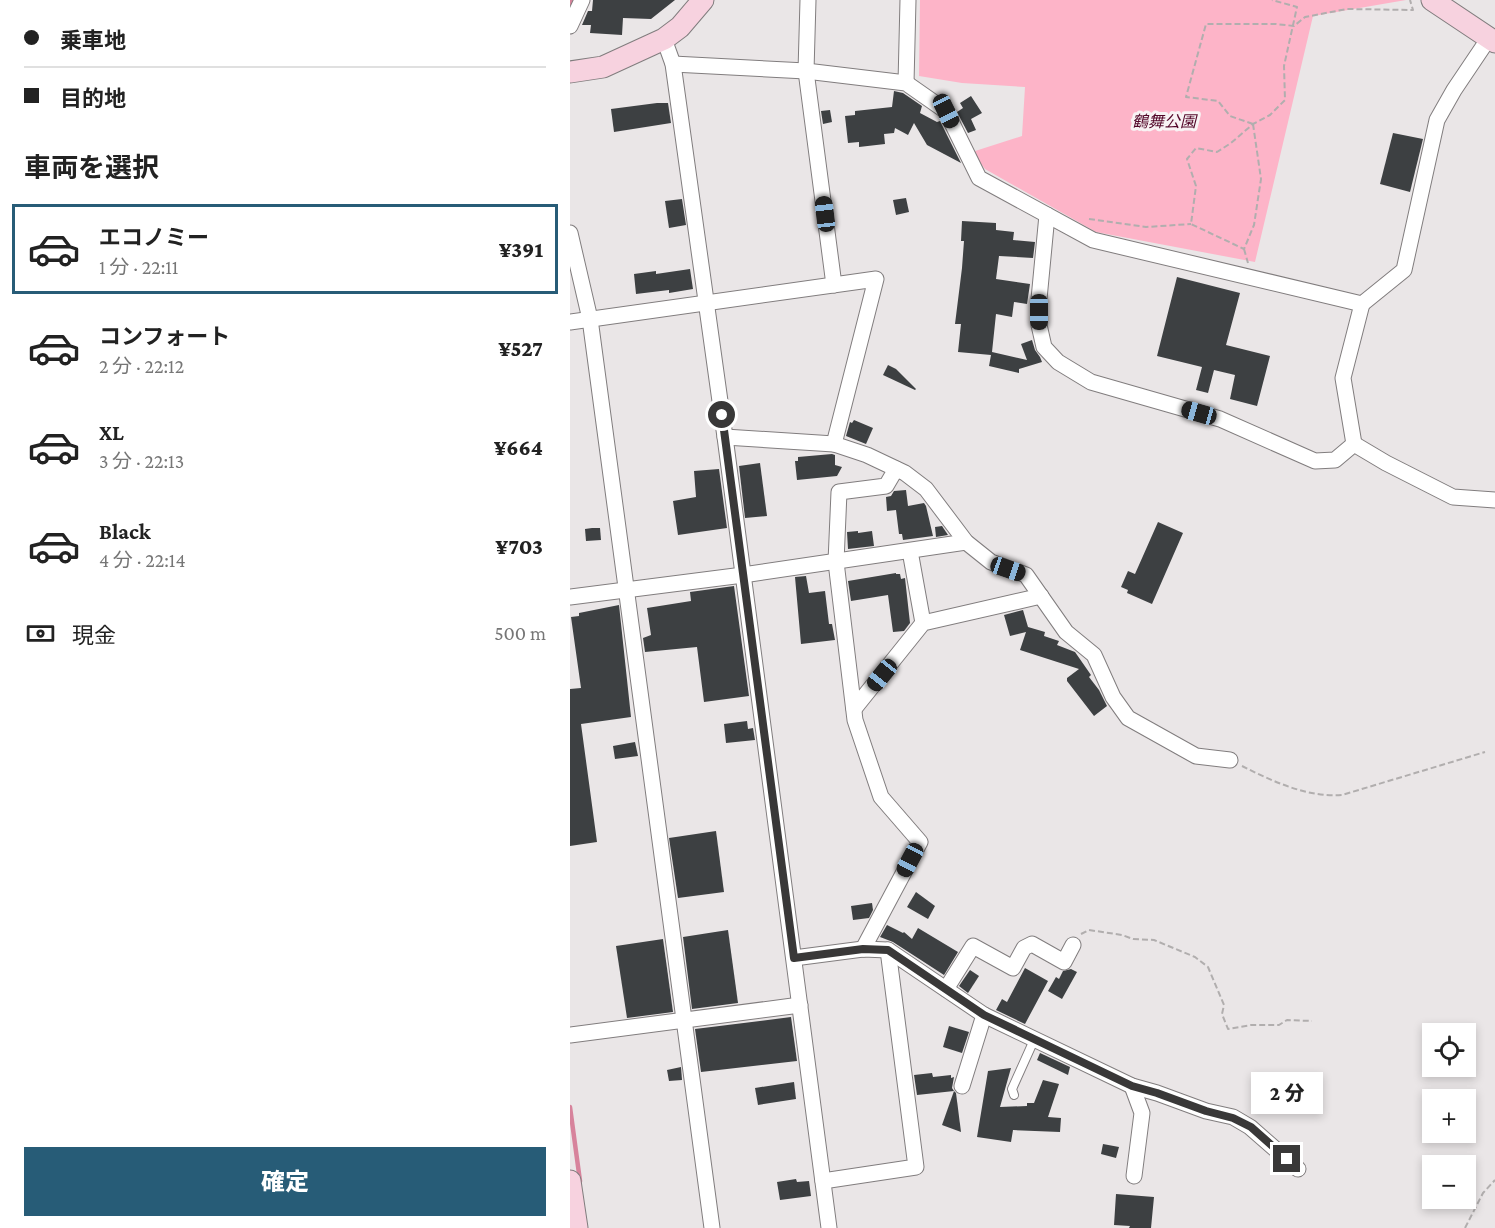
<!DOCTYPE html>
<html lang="ja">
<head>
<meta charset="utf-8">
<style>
	:root { --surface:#fff; --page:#f2f2f2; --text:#222; --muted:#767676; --line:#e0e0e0; --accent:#275c77 }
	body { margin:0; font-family:"Crimson Pro","Noto Sans JP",serif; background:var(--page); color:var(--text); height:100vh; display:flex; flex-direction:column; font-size:22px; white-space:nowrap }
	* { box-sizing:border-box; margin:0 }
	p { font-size:20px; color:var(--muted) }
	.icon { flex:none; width:33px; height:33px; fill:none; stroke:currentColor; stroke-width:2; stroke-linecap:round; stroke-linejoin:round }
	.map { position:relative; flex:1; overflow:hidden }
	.details { display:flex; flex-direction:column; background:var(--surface); width:570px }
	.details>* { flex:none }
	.banner { display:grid; align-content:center; height:132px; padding:0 24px; background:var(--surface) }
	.buttons { position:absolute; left:852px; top:1023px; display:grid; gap:12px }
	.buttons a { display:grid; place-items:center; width:54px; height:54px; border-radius:0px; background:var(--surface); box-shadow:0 3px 9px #0003; font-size:30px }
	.end { position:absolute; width:27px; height:27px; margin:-14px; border:8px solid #393838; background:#fff; box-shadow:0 0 0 3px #fff }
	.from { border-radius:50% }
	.bubble { position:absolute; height:42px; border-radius:0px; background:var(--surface); box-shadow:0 3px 9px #0003; font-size:20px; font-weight:800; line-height:42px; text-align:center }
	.car { position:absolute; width:18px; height:36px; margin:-18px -9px; border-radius:8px; box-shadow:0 0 4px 2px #0007; background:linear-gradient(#222 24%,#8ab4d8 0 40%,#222 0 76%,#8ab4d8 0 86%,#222 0) }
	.banner b { display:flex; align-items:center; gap:21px; height:57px; font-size:22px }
	.banner b+b { border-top:2px solid var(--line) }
	.banner i { width:15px; height:15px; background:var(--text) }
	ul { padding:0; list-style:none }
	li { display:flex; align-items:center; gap:18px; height:90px; margin:0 12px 9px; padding:0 12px; border:3px solid transparent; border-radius:0px }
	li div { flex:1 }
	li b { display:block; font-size:22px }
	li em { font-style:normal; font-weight:800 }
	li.current { border-color:var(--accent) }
	li>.icon { width:54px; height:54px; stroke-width:1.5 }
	h2 { padding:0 24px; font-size:27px; line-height:72px }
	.pay { display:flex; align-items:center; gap:15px; height:66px; padding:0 24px; font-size:22px }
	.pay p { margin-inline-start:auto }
	.cta { display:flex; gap:12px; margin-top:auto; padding:12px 24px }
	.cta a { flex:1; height:69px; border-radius:0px; background:var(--accent); color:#fff; font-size:24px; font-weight:800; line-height:69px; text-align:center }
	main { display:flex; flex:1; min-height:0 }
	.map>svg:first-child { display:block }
	.green { fill:#fdb4c8 }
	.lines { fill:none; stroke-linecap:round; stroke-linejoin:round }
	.stream { stroke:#d7839c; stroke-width:4.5 }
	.building { fill:#3d4042 }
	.lane-casing { stroke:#817d7e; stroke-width:10 }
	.street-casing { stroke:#817d7e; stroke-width:17 }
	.secondary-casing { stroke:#817d7e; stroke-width:23 }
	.path { stroke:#b1aeae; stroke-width:2; stroke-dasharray:6 3; stroke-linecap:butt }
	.lane { stroke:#fff; stroke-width:8 }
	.street { stroke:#fff; stroke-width:15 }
	.secondary { stroke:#f7d2df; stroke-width:21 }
	.route { stroke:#393838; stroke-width:8 }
	.labels { text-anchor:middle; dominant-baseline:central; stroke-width:6; stroke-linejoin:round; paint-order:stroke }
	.park-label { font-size:16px; font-style:italic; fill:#520628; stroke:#f8f3f4 }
</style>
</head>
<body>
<main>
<section class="details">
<div class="banner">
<b><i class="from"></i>乗車地</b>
<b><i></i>目的地</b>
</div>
<h2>車両を選択</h2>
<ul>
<li class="current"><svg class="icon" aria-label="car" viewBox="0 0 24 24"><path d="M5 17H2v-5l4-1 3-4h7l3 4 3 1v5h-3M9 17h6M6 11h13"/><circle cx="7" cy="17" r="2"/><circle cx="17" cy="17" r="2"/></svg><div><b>エコノミー</b><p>1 分 · 22:11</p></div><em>¥391</em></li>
<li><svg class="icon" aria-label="car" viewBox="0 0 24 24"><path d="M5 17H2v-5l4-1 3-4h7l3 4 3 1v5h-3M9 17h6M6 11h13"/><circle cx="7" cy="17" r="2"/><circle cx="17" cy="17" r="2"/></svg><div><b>コンフォート</b><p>2 分 · 22:12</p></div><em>¥527</em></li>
<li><svg class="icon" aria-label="car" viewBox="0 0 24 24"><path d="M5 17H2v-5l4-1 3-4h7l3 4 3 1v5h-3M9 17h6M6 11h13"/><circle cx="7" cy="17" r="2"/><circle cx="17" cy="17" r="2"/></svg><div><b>XL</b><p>3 分 · 22:13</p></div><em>¥664</em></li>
<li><svg class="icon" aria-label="car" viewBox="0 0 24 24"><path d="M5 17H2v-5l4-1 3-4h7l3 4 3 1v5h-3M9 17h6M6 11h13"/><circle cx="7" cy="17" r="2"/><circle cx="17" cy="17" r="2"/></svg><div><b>Black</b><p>4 分 · 22:14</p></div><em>¥703</em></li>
</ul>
<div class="pay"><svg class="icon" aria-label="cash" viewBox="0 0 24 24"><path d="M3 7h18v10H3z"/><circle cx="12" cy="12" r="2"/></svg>現金<p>500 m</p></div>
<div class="cta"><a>確定</a></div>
</section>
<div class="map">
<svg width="925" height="1228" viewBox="0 0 925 1228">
	<rect width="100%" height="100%" fill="#eae6e7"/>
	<path class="green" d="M 350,0 L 836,0 L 743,16 L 685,262 L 526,232 L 415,169 L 402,152 L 452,136 L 455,87 L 392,83 L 349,76 Z"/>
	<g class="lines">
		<g class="stream">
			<path d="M 0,3 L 2,0"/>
			<path d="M 0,1107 L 10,1181"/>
		</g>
	</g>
	<g class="building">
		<path d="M 23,0 L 105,0 L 81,19 L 53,18 L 52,35 L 20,33 L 21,25 L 12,25 L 18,11 L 22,11 Z"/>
		<path d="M 324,91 L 333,93 L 352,106 L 350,113 L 367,122 L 370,121 L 391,163 L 357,145 L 344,123 L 338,135 L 325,128 L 324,133 L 314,134 L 315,144 L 289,147 L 289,142 L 278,143 L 275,116 L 285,115 L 285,111 L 322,107 Z"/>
		<path d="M 401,96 L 412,113 L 401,119 L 406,130 L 398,133 L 387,112 L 393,108 L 390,103 Z"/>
		<path d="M 87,103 L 98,103 L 101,123 L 44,132 L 41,109 Z"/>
		<path d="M 260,110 L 262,122 L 253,124 L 251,111 Z"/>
		<path d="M 823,133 L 853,139 L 840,192 L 810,184 Z"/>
		<path d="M 336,198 L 339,212 L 326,215 L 323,200 Z"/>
		<path d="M 112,199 L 116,225 L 99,228 L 95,201 Z"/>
		<path d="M 392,221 L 426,223 L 426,230 L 444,232 L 443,240 L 465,242 L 463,258 L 429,256 L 426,279 L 460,284 L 457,304 L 444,302 L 442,317 L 426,314 L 422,352 L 457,360 L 451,344 L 462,340 L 465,350 L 470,357 L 472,362 L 449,369 L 449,373 L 419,366 L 421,355 L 388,352 L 391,324 L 385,324 L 392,268 L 394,241 L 391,241 Z"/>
		<path d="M 120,269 L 123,289 L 99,293 L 99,290 L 66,294 L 64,274 L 86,271 L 86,274 Z"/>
		<path d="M 607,277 L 670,293 L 656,345 L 700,356 L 687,406 L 660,399 L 665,375 L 644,370 L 638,393 L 626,390 L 632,367 L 587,356 Z"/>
		<path d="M 318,365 L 326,369 L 346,389 L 345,390 L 313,375 Z"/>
		<path d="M 284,420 L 303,428 L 296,444 L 276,436 L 280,422 L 282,423 Z"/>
		<path d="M 262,454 L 265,455 L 265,465 L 272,467 L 267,476 L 227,480 L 225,461 L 228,461 L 228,457 Z"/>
		<path d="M 190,463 L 197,516 L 175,518 L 169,466 Z"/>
		<path d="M 149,469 L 157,528 L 108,535 L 103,501 L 126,497 L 124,471 Z"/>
		<path d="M 336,490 L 338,506 L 354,503 L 356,506 L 363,536 L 333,540 L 332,534 L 329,534 L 326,510 L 317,511 L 316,497 L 321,496 L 324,491 Z"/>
		<path d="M 588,522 L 613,533 L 582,604 L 557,593 L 558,590 L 551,587 L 558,571 L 565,574 Z"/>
		<path d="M 372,526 L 378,535 L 366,537 L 365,527 Z"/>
		<path d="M 22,528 L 30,528 L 31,540 L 16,541 L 15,529 Z"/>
		<path d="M 288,531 L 288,533 L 302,531 L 304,546 L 278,549 L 277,532 Z"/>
		<path d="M 326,573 L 326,574 L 330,574 L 331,579 L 335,578 L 340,623 L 334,631 L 323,632 L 318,595 L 281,601 L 278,581 Z"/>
		<path d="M 236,576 L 239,593 L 255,591 L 259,624 L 262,624 L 265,640 L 231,644 L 225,577 Z"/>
		<path d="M 164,586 L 179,696 L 134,702 L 127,647 L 75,652 L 73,638 L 81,635 L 77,608 L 121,601 L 120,592 Z"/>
		<path d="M 49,605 L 61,717 L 11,724 L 27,842 L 0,846 L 0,689 L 11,688 L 1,617 L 9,616 L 9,613 Z"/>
		<path d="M 453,610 L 458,627 L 475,632 L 474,636 L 489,641 L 487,645 L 505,652 L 521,675 L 519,677 L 529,690 L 537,706 L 524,716 L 497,681 L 497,678 L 509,669 L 450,650 L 456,632 L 440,636 L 434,615 Z"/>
		<path d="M 177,721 L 178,729 L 183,728 L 185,740 L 156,743 L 154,724 Z"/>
		<path d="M 65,742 L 68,756 L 45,759 L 43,746 Z"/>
		<path d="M 146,831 L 154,892 L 108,898 L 99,838 Z"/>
		<path d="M 346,892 L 365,906 L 358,919 L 337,907 Z"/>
		<path d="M 302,903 L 303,910 L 299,918 L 283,920 L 281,906 Z"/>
		<path d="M 317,925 L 333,933 L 334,932 L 342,939 L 348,928 L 388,952 L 374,975 L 323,942 L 310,937 Z"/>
		<path d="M 158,930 L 168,1003 L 122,1009 L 113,937 Z"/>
		<path d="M 93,939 L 103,1012 L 57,1018 L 46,946 Z"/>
		<path d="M 455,968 L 478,981 L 455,1024 L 426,1010 L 432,999 L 437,1002 Z"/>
		<path d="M 501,969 L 507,972 L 492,999 L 478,991 L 486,977 L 489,979 L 493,971 Z"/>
		<path d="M 400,970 L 409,976 L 398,993 L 389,986 Z"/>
		<path d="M 221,1017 L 227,1061 L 131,1072 L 125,1029 Z"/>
		<path d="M 379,1026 L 399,1032 L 392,1053 L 373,1047 Z"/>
		<path d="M 470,1053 L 500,1067 L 498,1075 L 467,1060 Z"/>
		<path d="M 111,1067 L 112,1080 L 99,1081 L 97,1070 Z"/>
		<path d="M 441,1068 L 430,1107 L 457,1106 L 457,1103 L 464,1103 L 473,1080 L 489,1084 L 478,1117 L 491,1118 L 490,1132 L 443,1130 L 441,1142 L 407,1137 L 418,1071 Z"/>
		<path d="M 362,1073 L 363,1077 L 381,1075 L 381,1078 L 384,1077 L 382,1088 L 384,1091 L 347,1095 L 344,1075 Z"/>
		<path d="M 224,1082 L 226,1099 L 188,1105 L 185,1088 Z"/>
		<path d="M 384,1091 L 386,1093 L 391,1132 L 372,1125 Z"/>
		<path d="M 533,1144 L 549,1147 L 546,1158 L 531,1154 Z"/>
		<path d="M 226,1179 L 227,1182 L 239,1181 L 241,1196 L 210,1200 L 207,1182 Z"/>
		<path d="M 546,1194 L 584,1197 L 581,1228 L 559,1228 L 560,1226 L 544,1225 Z"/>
	</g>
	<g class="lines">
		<g class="lane-casing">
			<path id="lane" d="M 444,1095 L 442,1089 L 464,1040"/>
		</g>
		<g class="street-casing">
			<g id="street">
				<path d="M 238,0 L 236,71 L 264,285"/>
				<path d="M 0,26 L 12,0"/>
				<path d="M 94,39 L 103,64 L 155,437 L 259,1228"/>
				<path d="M 103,64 L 236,71 L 336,83 L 376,111 L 409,178 L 523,240 L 792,304 L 834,270 L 867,120 L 884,90 L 919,38"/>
				<path d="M 336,83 L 338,0"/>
				<path d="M 477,215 L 469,299 L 469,325 L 474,347 L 488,362 L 521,382 L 650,419 L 745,461 L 765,460 L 784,444 L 816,463 L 883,497 L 925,500"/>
				<path d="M 0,233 L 20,319 L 142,1228"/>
				<path d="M 0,322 L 306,279 L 264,444"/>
				<path d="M 155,437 L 264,444 L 297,455 L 335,473 L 356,489 L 396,542 L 421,562 L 456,575 L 496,632 L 524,655 L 543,697 L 558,718 L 626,756 L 660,760"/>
				<path d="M 784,444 L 773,378 L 792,304"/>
				<path d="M 340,551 L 353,623"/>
				<path d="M 0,597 L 173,575 L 396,542"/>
				<path d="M 284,709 L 353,623 L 471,596"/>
				<path d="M 293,949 L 350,842 L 311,797 L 285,720 L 266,562 L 269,492 L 316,486 L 326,469"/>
				<path d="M 224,958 L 293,949 L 318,950 L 414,1015 L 392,1086"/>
				<path d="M 376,989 L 403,946 L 443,968 L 454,948 L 462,944 L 494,962 L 503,945"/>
				<path d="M 414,1015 L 562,1086 L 587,1093 L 636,1111 L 663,1117 L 680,1127 L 728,1169"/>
				<path d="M 0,1035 L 230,1005"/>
				<path d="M 562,1086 L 572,1113 L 564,1176"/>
				<path d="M 253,1181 L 346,1167 L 318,950"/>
			</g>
		</g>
		<g class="secondary-casing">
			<g id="secondary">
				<path d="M 862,0 L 925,42"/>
				<path d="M 0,72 L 33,67 L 94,39 L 110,27 L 133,0"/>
				<path d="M 0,1181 L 7,1228"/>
			</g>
		</g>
		<g class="path">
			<path d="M 683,124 L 691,179 L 684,225 L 674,249 L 621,224 L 626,186 L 617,159 L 626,148 L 647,152 L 661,143 L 683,124 L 700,115 L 715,100 L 714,66 L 727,7 L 702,0"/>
			<path d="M 683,124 L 660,116 L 648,101 L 616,97 L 636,24 L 706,24 L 724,26 L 735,17 L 777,9 L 843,10 L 840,0"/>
			<path d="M 519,219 L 576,227 L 621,224"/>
			<path d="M 674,249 L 678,263"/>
			<path d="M 672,766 C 702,781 738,798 772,795 L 915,752"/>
			<path d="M 511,934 L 519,930 L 552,935 L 563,939 L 584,940 L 625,957 L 638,967 L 654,1005 L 652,1014 L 658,1029 L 681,1025 L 709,1025 L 717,1020 L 742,1021"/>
			<path d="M 895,1228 L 913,1193 L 925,1180"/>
		</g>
		<use href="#lane" class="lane"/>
		<use href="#street" class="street"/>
		<use href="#secondary" class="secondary"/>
	</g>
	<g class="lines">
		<path class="route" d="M 152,415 L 224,958 L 293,949 L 318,950 L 414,1015 L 562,1086 L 587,1093 L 636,1111 L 663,1118 L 681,1127 L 717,1159"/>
	</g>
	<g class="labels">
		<g class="park-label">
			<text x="594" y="121">鶴舞公園</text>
		</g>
	</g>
</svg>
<div class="buttons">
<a><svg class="icon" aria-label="locate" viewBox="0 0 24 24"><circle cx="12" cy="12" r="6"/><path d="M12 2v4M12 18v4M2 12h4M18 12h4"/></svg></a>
<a>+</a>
<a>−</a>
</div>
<i class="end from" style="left:152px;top:415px"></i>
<i class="end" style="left:717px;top:1159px"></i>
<div class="bubble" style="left:681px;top:1072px;width:72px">2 分</div>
<i class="car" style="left:376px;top:111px;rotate:154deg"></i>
<i class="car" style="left:255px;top:214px;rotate:353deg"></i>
<i class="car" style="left:469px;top:312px;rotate:180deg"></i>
<i class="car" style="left:629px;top:413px;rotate:286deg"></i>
<i class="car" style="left:438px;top:569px;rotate:109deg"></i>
<i class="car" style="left:312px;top:675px;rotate:219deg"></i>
<i class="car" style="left:340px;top:860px;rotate:208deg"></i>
</div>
</main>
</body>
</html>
